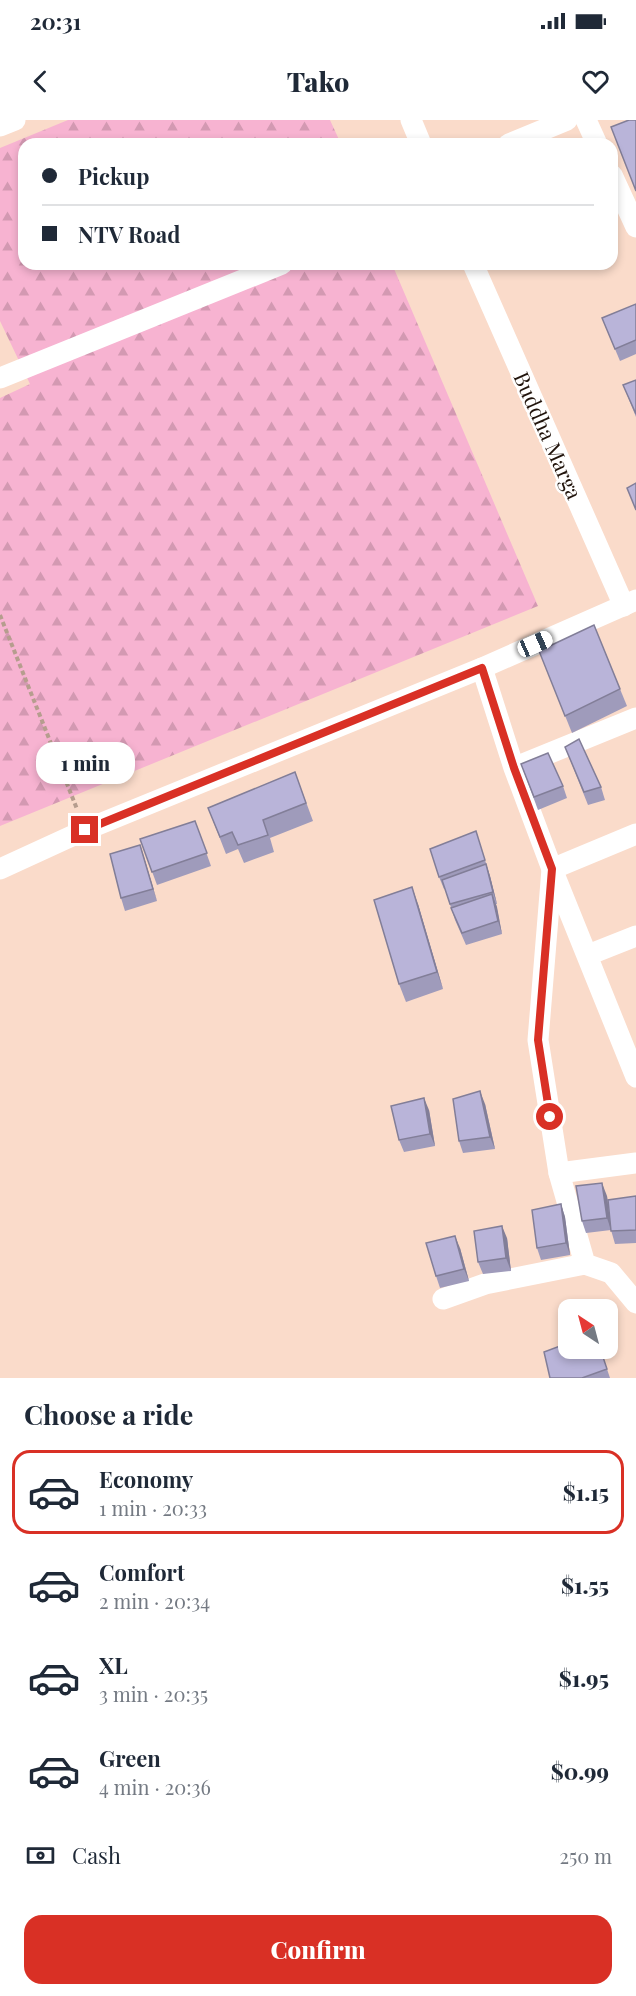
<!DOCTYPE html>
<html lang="en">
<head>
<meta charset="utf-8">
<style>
	:root { --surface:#fff; --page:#f6f6f7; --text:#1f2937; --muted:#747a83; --line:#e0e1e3; --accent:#d93025 }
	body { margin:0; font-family:"Playfair Display",serif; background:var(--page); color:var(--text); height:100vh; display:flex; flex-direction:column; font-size:22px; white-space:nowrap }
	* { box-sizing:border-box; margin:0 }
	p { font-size:20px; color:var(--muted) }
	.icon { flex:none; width:33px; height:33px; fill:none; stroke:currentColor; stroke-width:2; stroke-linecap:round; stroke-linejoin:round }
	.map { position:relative; height:1258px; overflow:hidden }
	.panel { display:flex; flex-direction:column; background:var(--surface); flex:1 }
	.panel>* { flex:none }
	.hud { position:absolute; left:18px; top:18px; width:600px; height:132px; border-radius:18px; box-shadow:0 3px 9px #0003; display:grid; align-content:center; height:132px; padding:0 24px; background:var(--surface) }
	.needle { width:39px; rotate:324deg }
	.fabs { position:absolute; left:558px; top:1179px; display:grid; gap:12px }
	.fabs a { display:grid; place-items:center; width:60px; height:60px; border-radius:12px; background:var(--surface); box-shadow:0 3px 9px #0003; font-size:30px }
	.end { position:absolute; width:27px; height:27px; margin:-14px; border:8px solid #d93025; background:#fff; box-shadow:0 0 0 3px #fff }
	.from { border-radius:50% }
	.bubble { position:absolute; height:42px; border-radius:18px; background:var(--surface); box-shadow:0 3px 9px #0003; font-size:20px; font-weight:800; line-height:42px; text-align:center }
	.car { position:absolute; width:18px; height:36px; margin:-18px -9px; border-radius:8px; box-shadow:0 0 4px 2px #0007; background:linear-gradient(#fff 24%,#345 0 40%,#fff 0 76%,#345 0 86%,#fff 0) }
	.hud b { display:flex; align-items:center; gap:21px; height:57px; font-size:22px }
	.hud b+b { border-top:2px solid var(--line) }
	.hud i { width:15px; height:15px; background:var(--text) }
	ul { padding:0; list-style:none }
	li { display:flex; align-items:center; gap:18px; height:84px; margin:0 12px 9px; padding:0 12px; border:3px solid transparent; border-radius:18px }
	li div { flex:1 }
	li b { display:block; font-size:22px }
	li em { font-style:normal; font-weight:800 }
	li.active { border-color:var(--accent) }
	li>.icon { width:54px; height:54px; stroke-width:1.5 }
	h2 { padding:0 24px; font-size:27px; line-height:72px }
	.pay { display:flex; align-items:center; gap:15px; height:66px; padding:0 24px; font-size:22px }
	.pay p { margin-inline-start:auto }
	.primary-button { display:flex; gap:12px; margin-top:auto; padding:12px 24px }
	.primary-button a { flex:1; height:69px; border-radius:18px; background:var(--accent); color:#fff; font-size:24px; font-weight:800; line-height:69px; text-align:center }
	.status { display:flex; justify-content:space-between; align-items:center; height:42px; padding:0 30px; background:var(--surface); direction:ltr }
	.status svg { height:16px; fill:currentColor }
	header { display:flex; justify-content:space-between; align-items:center; height:78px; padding:0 24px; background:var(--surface); font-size:27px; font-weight:800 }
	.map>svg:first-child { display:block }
	.forest { fill:url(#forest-firs) }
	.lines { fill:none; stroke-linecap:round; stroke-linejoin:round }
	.path { stroke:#b69d8e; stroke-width:4; stroke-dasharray:4.5 3; stroke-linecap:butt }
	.street { stroke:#fff; stroke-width:21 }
	.wall { fill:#9f9bbb }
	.shaded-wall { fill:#827e98 }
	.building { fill:#b9b4d9; stroke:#827e98; stroke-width:1.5 }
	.route { stroke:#d93025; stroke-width:8 }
	.labels { text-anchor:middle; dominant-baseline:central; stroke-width:5; stroke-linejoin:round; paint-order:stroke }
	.street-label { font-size:21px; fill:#21140c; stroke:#fff }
</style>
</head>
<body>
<div class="status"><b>20:31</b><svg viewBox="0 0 49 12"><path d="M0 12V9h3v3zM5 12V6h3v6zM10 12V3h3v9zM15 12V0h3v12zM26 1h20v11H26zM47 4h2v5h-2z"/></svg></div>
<header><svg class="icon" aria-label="back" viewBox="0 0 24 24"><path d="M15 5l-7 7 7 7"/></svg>Tako<svg class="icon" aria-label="heart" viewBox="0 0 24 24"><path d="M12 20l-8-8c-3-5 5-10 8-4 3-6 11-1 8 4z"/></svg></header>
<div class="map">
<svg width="636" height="1258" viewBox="0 0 636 1258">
	<defs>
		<pattern id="forest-firs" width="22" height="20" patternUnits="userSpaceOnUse" patternTransform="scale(1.5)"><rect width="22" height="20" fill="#f7b3d1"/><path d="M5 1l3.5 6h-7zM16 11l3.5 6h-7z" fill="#d399b2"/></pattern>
	</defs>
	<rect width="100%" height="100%" fill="#fadbca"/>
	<path class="forest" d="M 68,0 L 330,0 L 341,24 L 24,24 L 24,144 L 392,144 L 538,486 L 0,706 L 0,278 L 30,264 L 0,201 L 0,28 Z"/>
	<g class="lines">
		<path class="path" d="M 0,495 L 77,689"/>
		<g class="street">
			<path d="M 411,0 L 421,24"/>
			<path d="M 586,0 L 597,24"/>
			<path d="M 0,6 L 15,0"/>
			<path d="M 509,24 L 567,0"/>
			<path d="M 612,55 L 636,107"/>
			<path d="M 473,144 L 624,486"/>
			<path d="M 0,258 L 282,144"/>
			<path d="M 482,548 L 514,648 L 552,749 L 636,957"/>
			<path d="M 523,644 L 636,598"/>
			<path d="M 636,714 L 552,749 L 538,920 L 559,1053 L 585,1144 L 611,1153 L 636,1183"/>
			<path d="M 0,749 L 85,710 L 482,548 L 636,480"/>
			<path d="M 588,835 L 636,816"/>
			<path d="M 559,1053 L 636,1043"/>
			<path d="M 443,1179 L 485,1164 L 585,1144"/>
		</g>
	</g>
	<g class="wall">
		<path d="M 636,184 L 636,234 L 620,241 L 602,198 Z"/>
		<path d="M 636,260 L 636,297 L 623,265 Z"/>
		<path d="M 539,531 L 620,569 L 627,586 L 572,613 Z"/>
		<path d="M 565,627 L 601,667 L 605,680 L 588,685 Z"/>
		<path d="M 521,644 L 563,666 L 567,678 L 538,690 Z"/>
		<path d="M 295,652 L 313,701 L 270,718 L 274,732 L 244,743 L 238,729 L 226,734 L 208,688 Z"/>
		<path d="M 195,701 L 211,746 L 157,765 L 140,719 Z"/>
		<path d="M 480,724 L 490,756 L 497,784 L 496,784 L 502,814 L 466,825 L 455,800 L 445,769 L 444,769 L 439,757 Z"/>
		<path d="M 140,725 L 157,781 L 125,791 L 121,778 Z"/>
		<path d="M 418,784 L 443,869 L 406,882 L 399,864 Z"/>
		<path d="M 485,984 L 495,1029 L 463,1033 L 459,1021 Z"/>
		<path d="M 429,990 L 435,1026 L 404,1032 L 399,1020 Z"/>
		<path d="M 607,1076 L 609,1093 L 636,1076 L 636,1123 L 615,1124 L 611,1110 L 586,1113 L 582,1101 Z"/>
		<path d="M 561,1084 L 565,1097 L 570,1135 L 541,1140 L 537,1128 Z"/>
		<path d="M 507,1118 L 511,1151 L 483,1154 L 478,1142 Z"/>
		<path d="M 460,1128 L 469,1161 L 440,1168 L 436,1156 Z"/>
		<path d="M 600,1228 L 610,1258 L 550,1258 Z"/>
	</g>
	<g class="shaded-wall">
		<path d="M 140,725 L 144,737 L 157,781 L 153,769 Z"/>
		<path d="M 486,744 L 490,756 L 497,784 L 493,772 Z"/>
		<path d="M 412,767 L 418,784 L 443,869 L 437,852 Z"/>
		<path d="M 492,774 L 497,787 L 502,814 L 498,801 Z"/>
		<path d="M 480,971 L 485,984 L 495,1029 L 490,1017 Z"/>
		<path d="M 424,978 L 429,990 L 435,1026 L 430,1014 Z"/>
		<path d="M 602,1063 L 607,1076 L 611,1110 L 607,1098 Z"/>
		<path d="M 561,1084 L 565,1097 L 570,1135 L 566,1123 Z"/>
		<path d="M 502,1106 L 507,1118 L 511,1151 L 506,1138 Z"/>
		<path d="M 455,1116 L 460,1128 L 469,1161 L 464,1149 Z"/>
	</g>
	<g class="building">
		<path d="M 629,0 L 636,0 L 636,71 L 611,7 Z"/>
		<path d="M 636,184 L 636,220 L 615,229 L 602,198 Z"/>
		<path d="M 636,260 L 636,294 L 623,265 Z"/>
		<path d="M 636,363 L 636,390 L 627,368 Z"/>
		<path d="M 594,505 L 620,569 L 565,596 L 539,531 Z"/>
		<path d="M 579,619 L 601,667 L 584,672 L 565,627 Z"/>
		<path d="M 548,633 L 563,666 L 534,677 L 521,644 Z"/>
		<path d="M 295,652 L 306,683 L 263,700 L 268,715 L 238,725 L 232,712 L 220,717 L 208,688 Z"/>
		<path d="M 195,701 L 207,733 L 152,752 L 140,719 Z"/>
		<path d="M 476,711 L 485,740 L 439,757 L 430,729 Z"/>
		<path d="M 140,725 L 153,769 L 121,778 L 110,734 Z"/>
		<path d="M 486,744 L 493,772 L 450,784 L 442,760 Z"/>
		<path d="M 412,767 L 437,852 L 399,864 L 374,780 Z"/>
		<path d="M 492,774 L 498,801 L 462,813 L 451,788 Z"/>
		<path d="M 480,971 L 490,1017 L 459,1021 L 453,979 Z"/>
		<path d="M 424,978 L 430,1014 L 399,1020 L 391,986 Z"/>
		<path d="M 602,1063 L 607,1098 L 582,1101 L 576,1066 Z"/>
		<path d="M 636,1076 L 636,1110 L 611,1111 L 608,1080 Z"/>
		<path d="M 561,1084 L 566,1123 L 537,1128 L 532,1090 Z"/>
		<path d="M 502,1106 L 506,1138 L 478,1142 L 474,1111 Z"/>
		<path d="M 455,1116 L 464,1149 L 436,1156 L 426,1123 Z"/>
		<path d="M 568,1223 L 568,1228 L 600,1228 L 607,1249 L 582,1258 L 550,1258 L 544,1232 Z"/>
	</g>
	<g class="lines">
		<path class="route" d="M 85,710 L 482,548 L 514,648 L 552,749 L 538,920 L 550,997"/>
	</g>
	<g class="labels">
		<g class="street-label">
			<text transform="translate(549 315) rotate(66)">Buddha Marga</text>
		</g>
	</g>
</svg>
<div class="fabs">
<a><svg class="needle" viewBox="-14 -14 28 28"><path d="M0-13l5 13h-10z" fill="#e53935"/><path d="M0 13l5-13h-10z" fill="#747a83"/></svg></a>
</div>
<i class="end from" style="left:550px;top:997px"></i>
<i class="end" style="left:85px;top:710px"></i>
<div class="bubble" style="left:36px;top:622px;width:99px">1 min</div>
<i class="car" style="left:535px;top:524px;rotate:66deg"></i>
<div class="hud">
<b><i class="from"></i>Pickup</b>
<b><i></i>NTV Road</b>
</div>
</div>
<section class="panel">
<h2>Choose a ride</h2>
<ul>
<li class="active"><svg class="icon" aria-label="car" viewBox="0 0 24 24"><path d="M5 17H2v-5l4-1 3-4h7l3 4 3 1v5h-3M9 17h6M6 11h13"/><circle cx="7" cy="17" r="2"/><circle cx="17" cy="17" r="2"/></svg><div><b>Economy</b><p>1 min · 20:33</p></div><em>$1.15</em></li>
<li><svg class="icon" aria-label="car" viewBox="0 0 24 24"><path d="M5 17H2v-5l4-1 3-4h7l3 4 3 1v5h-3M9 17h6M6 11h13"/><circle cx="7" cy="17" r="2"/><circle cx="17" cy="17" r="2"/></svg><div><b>Comfort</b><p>2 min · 20:34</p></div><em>$1.55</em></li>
<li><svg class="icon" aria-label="car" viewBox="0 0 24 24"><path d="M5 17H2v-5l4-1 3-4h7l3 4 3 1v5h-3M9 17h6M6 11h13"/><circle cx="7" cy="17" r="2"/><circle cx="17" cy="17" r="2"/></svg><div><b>XL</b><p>3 min · 20:35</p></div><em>$1.95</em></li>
<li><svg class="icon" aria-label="car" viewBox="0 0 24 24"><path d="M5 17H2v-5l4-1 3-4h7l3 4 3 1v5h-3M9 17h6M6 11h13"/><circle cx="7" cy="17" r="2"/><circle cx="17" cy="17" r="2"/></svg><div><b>Green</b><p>4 min · 20:36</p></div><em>$0.99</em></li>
</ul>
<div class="pay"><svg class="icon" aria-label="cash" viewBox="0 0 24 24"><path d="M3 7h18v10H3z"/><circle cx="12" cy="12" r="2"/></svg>Cash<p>250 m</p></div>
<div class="primary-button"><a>Confirm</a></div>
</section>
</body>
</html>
